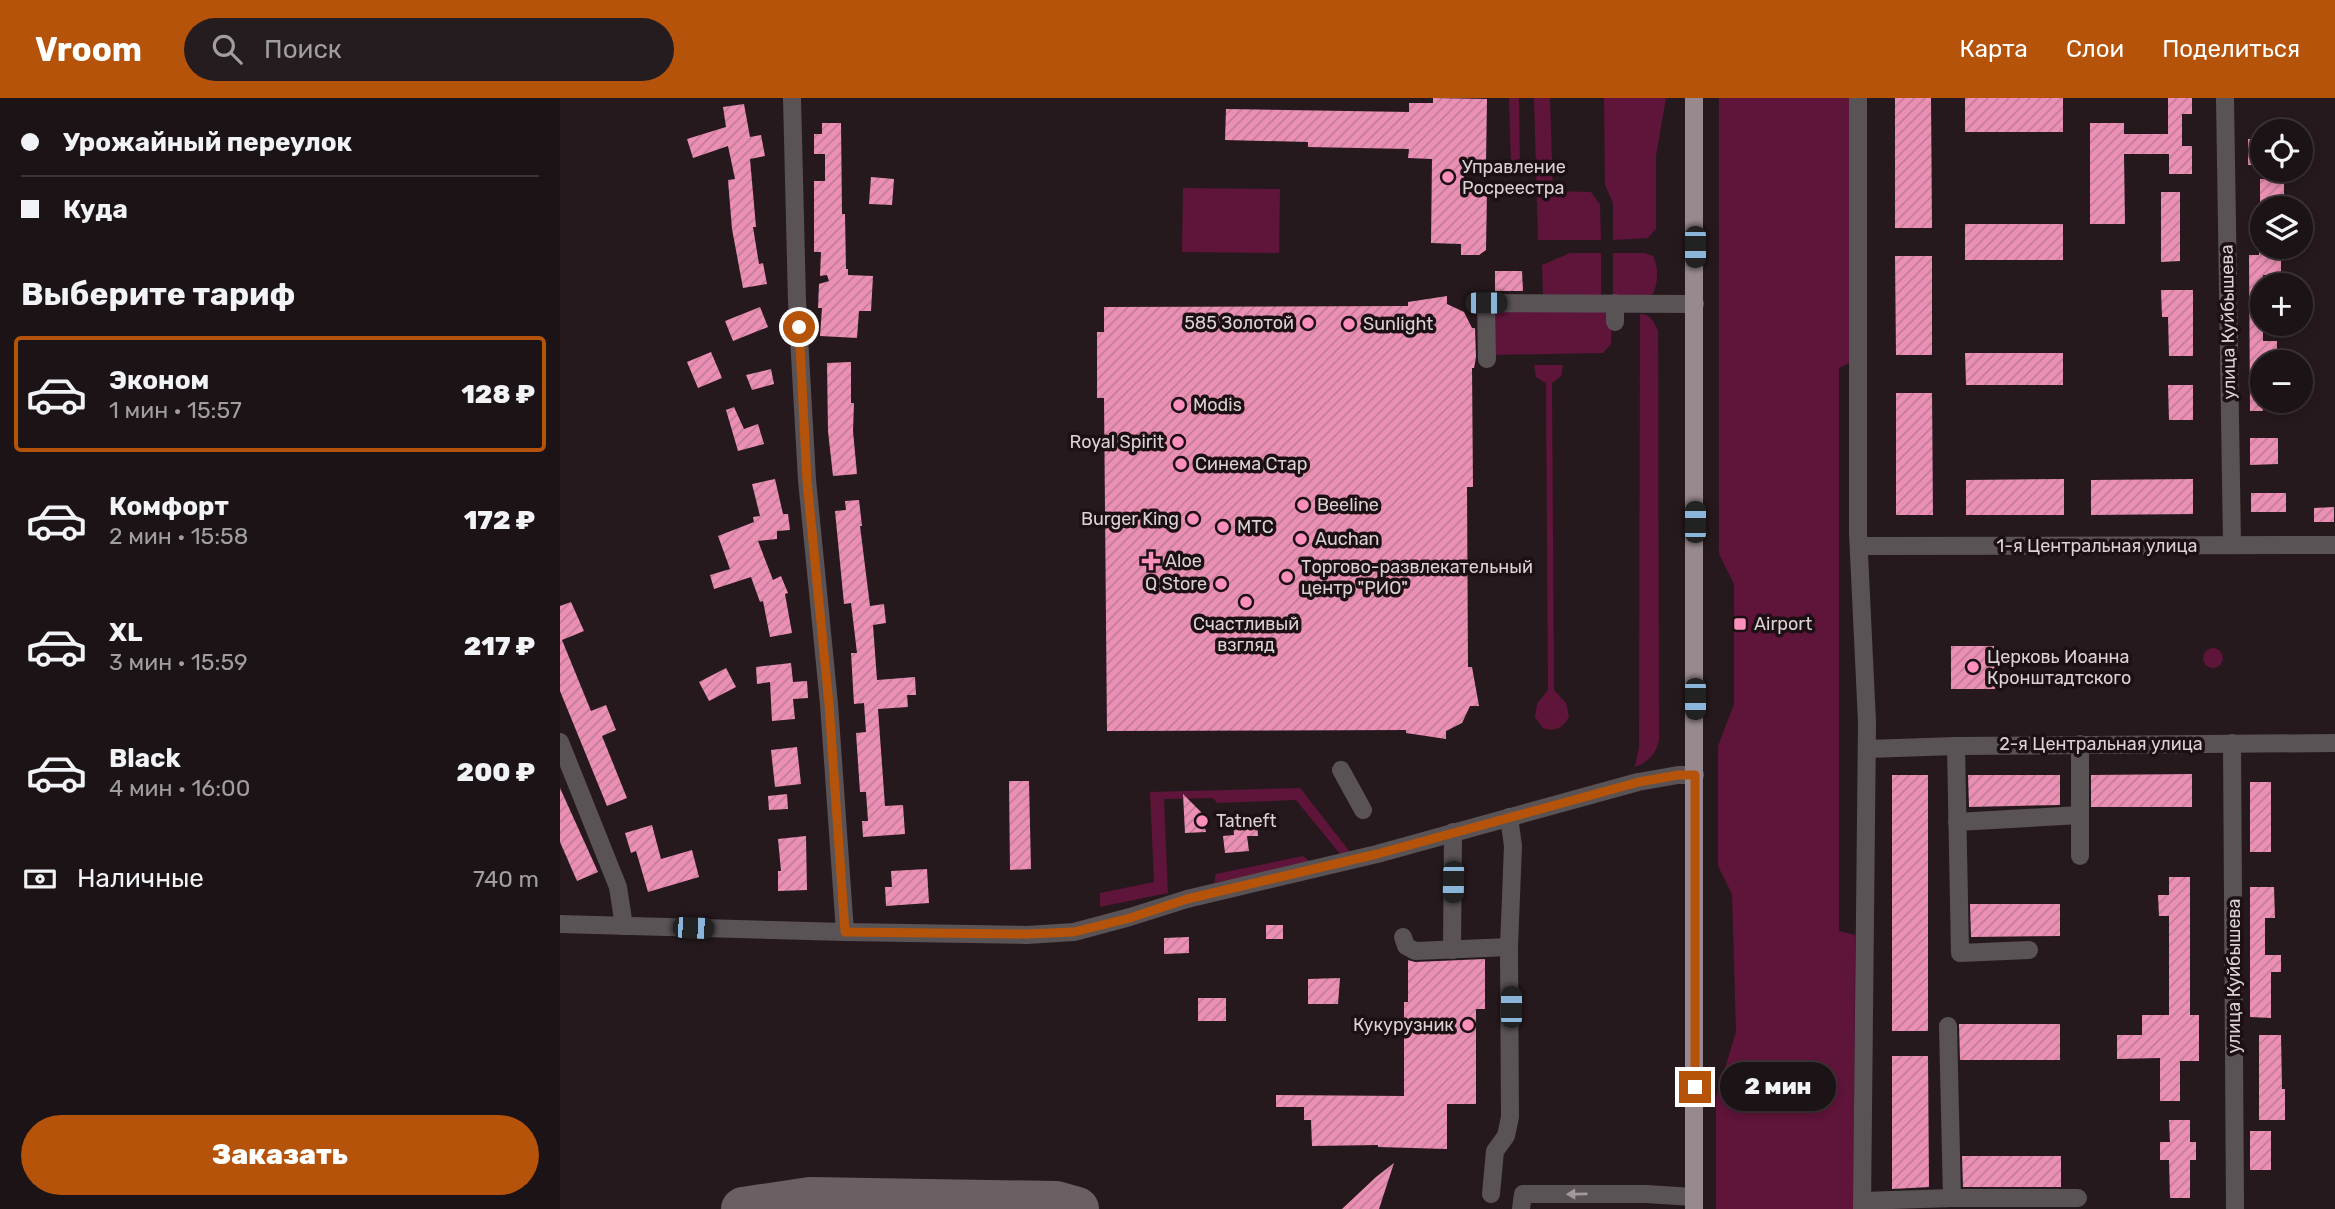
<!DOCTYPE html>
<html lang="ru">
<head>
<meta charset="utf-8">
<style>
	:root { --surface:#1c1316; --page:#251c1f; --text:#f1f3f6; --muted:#a09ea1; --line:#3a3235; --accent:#b45309 }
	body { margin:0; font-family:Rubik,sans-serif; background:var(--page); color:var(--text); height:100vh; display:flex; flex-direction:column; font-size:26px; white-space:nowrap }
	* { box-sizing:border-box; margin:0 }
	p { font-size:23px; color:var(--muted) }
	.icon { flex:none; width:38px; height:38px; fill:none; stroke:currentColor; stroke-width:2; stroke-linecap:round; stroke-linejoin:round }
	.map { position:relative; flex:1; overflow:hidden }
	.details { display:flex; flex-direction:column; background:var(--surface); width:560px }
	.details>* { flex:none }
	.banner { display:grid; align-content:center; height:154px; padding:0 21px; background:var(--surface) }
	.tools { position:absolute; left:1690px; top:21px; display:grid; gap:14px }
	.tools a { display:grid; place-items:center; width:63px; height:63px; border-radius:50%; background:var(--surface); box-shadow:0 4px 10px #0003,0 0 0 2px var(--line); font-size:35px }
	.end { position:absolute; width:32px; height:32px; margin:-16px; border:9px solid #b45309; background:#fff; box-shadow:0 0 0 4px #fff }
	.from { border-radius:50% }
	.bubble { position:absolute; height:49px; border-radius:24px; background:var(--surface); box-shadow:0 4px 10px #0003,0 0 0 2px var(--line); font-size:23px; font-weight:800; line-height:49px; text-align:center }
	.car { position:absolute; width:21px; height:42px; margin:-21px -10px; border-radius:9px; box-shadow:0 0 5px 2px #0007; background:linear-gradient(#222 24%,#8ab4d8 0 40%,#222 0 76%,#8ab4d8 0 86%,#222 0) }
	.banner b { display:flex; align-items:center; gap:24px; height:66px; font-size:26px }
	.banner b+b { border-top:2px solid var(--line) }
	.banner i { width:18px; height:18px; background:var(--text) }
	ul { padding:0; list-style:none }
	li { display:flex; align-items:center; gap:21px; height:116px; margin:0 14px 10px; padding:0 7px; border:4px solid transparent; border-radius:7px }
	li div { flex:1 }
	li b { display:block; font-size:26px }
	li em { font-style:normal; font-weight:800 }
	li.current { border-color:var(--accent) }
	li>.icon { width:63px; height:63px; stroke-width:1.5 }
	h2 { padding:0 21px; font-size:32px; line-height:84px }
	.pay { display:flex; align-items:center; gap:18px; height:77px; padding:0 21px; font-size:26px }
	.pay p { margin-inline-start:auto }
	.primary-button { display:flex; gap:14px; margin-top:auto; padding:14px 21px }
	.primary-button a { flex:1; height:80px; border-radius:42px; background:var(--accent); color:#fff; font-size:28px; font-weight:800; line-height:80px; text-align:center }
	header { display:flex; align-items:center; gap:42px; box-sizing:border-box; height:98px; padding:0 35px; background:var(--accent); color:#fff }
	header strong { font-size:33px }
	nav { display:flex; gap:38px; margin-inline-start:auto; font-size:24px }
	.search { width:490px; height:63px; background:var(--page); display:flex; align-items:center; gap:18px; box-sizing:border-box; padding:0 24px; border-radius:38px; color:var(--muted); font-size:26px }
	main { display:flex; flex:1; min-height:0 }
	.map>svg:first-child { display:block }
	.grass { fill:#5f1439 }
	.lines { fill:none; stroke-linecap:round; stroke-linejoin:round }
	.taxiway { stroke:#6a5f63; stroke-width:44 }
	.building { fill:url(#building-hatch) }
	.minor { stroke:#5a5355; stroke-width:18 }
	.major { stroke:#97898e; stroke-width:18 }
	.oneway { fill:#a1999b }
	.route { stroke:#b45309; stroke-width:9 }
	.poi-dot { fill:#fe8ebc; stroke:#1c1014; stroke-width:2.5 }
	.labels { text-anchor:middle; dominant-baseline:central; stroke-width:7; stroke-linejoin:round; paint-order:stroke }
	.poi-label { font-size:18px; fill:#dbd2d5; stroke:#1c1014; text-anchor:start }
	.street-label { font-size:18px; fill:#dbd2d5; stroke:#1c1014 }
</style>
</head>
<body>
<header>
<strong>Vroom</strong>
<div class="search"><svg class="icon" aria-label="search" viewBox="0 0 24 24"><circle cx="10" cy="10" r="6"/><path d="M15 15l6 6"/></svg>Поиск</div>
<nav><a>Карта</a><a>Слои</a><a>Поделиться</a></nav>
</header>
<main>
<section class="details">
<div class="banner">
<b><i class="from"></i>Урожайный переулок</b>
<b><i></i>Куда</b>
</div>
<h2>Выберите тариф</h2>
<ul>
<li class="current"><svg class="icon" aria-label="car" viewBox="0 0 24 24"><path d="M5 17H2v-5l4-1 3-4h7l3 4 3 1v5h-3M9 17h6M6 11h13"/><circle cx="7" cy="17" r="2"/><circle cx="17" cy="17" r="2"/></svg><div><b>Эконом</b><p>1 мин · 15:57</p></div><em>128 ₽</em></li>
<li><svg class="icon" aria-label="car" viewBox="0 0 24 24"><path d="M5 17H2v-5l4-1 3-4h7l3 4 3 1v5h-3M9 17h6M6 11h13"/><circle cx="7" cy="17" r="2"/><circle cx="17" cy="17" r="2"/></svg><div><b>Комфорт</b><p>2 мин · 15:58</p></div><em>172 ₽</em></li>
<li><svg class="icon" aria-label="car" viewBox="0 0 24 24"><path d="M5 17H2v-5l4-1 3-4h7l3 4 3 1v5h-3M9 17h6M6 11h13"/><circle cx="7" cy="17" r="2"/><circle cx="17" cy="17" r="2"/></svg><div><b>XL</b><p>3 мин · 15:59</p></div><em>217 ₽</em></li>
<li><svg class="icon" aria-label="car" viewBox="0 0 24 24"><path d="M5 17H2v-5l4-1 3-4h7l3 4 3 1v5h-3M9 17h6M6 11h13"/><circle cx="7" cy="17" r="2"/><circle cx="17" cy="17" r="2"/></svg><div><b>Black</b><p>4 мин · 16:00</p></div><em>200 ₽</em></li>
</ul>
<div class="pay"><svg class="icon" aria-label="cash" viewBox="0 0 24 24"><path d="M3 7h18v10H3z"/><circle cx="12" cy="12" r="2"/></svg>Наличные<p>740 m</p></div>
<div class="primary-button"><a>Заказать</a></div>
</section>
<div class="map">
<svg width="1775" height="1111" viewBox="0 0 1775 1111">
	<defs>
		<pattern id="building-hatch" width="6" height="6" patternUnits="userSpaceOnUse" patternTransform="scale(1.75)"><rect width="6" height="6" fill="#eb90b4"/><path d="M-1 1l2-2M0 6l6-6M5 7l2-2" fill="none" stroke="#c17c97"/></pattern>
	</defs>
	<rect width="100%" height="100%" fill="#26191e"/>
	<g class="grass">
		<path d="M 949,0 L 959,0 L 960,76 L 951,69 Z"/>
		<path d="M 974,0 L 990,0 L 993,93 L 1031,94 L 1040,107 L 1041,142 L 978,142 Z"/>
		<path d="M 1044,0 L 1106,0 L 1096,58 L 1096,131 L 1088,140 L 1053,142 L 1053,105 L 1045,87 Z"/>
		<path d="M 1159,0 L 1292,0 L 1294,263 L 1279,270 L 1279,833 L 1295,837 L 1294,1111 L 1156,1111 L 1156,1000 L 1176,934 L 1172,796 L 1158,768 L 1158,648 L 1174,606 L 1174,486 L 1159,456 Z"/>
		<path d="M 623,90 L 720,91 L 719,155 L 622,154 Z"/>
		<path d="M 1010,155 L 1041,155 L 1041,198 L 983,197 L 982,167 Z"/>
		<path d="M 1053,155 L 1085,155 L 1093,158 C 1099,169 1098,185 1093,196 L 1085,199 L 1053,198 Z"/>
		<path d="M 936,208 L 1052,209 L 1051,246 L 1043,255 L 930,257 L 929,220 Z"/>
		<path d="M 1080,216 C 1091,216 1094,224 1098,233 L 1099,642 C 1096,656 1088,664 1075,669 L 1079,649 Z"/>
		<path d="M 974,267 L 1003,267 L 1001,278 L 992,285 L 994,592 L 1006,605 L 1009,618 C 1004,630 995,634 983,630 L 975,619 L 977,606 L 988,592 L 986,285 L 976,279 Z"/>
		<circle cx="1653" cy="560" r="10"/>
		<path d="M 740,690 L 790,754 L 781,757 L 736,702 L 657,705 L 653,700 L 604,701 L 608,795 L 540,809 L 540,795 L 594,784 L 590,694 Z"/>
		<path d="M 743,758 L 750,764 L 654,785 L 656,776 Z"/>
	</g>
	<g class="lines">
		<path class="taxiway" d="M 183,1111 L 250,1101 L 496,1105 L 517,1111"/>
	</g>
	<g class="building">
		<path d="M 873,0 L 927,1 L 926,65 L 904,65 L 904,92 L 927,93 L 926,152 L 919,157 L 901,157 L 901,146 L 871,145 L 872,61 L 848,60 L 849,51 L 748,49 L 748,44 L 665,42 L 666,11 L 849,14 L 849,5 L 873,5 Z"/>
		<path d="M 1335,0 L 1371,0 L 1372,130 L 1335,130 Z"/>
		<rect x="1405" y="0" width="98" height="34"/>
		<path d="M 1608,0 L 1632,0 L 1632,16 L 1622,16 L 1622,48 L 1632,48 L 1632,76 L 1609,76 L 1609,56 L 1564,56 L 1565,126 L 1530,126 L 1530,25 L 1564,25 L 1564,36 L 1608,36 Z"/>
		<path d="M 184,6 L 190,39 L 201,37 L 205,58 L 190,61 L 196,129 L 193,129 L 199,166 L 203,165 L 207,186 L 183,190 L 172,131 L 168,82 L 175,81 L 168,48 L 133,60 L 127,41 L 166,29 L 163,9 Z"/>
		<path d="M 262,25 L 281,25 L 282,116 L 285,116 L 286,171 L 288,171 L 288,177 L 313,178 L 311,213 L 299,213 L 297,240 L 260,238 L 262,210 L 258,210 L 259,186 L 269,183 L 267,177 L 260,178 L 261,154 L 254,154 L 254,83 L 265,83 L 265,56 L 254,56 L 254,36 L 262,36 Z"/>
		<rect x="1688" y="41" width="15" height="26"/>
		<path d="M 311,79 L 334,81 L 332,107 L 309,106 Z"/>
		<rect x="1700" y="81" width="24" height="29"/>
		<path d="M 1601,94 L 1620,94 L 1620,163 L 1601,164 Z"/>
		<rect x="1405" y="126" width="98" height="36"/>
		<path d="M 1699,149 L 1721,149 L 1721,177 L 1703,177 L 1703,243 L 1717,243 L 1717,264 L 1703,264 L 1703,313 L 1690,313 L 1689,157 L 1699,157 Z"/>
		<path d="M 1335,158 L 1372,158 L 1372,257 L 1336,257 Z"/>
		<path d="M 935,173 L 962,173 L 963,193 L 935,193 Z"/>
		<path d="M 1601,192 L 1633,192 L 1633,258 L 1609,258 L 1608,219 L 1602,219 Z"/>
		<path d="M 887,198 L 887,206 L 904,214 L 912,230 L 915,230 L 916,259 L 914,270 L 912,270 L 913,389 L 907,389 L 908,569 L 912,569 L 919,608 L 910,608 L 902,625 L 886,633 L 886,641 L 846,635 L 846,632 L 547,633 L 544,300 L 537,300 L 537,234 L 544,234 L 544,209 L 848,208 L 848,204 Z"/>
		<path d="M 200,209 L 208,229 L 173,243 L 165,223 Z"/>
		<path d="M 151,254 L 162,280 L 138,290 L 127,264 Z"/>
		<path d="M 1405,255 L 1503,255 L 1503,287 L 1406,287 Z"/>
		<path d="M 291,264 L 291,305 L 294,305 L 293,333 L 297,376 L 273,378 L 268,333 L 267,265 Z"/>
		<path d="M 211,271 L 214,286 L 192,292 L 186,277 Z"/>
		<path d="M 1608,287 L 1633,287 L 1633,322 L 1609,322 Z"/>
		<path d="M 1336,295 L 1372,295 L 1373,417 L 1336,417 Z"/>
		<path d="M 174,309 L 184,331 L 198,326 L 204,346 L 178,353 L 166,312 Z"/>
		<path d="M 1690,340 L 1718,340 L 1718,366 L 1690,367 Z"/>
		<path d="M 215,381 L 223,416 L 228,416 L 230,432 L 217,433 L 217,441 L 198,443 L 213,482 L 221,478 L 228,495 L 225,496 L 232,535 L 210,539 L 203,503 L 200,504 L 191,479 L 154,491 L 150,477 L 170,471 L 158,438 L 194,424 L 193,419 L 200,418 L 192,386 Z"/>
		<path d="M 1504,381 L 1504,417 L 1406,417 L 1406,382 Z"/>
		<path d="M 1633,381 L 1633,416 L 1531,417 L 1531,382 Z"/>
		<rect x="1691" y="395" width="35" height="19"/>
		<path d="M 299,402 L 302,428 L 300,428 L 310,508 L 324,506 L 326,525 L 313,527 L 317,582 L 355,579 L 356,597 L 347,597 L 348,609 L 318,611 L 325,708 L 343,707 L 345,736 L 303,739 L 302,723 L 308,723 L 306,694 L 300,694 L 296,635 L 306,634 L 304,605 L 294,606 L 291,555 L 297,555 L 291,505 L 284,506 L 275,413 L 286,412 L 285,403 Z"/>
		<path d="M 1774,409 L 1774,424 L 1754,424 L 1754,410 Z"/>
		<path d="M 11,504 L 24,533 L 2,542 L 31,613 L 46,607 L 56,632 L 42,638 L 67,700 L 47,708 L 0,593 L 0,508 Z"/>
		<path d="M 1391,548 L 1434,548 L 1435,591 L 1391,591 Z"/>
		<path d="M 231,565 L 233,584 L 247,583 L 248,600 L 233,601 L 235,621 L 212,623 L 210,584 L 197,586 L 196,569 Z"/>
		<path d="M 166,570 L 176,589 L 149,603 L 139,584 Z"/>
		<path d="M 237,649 L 241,686 L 215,689 L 211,652 Z"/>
		<path d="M 1632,676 L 1632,709 L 1531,709 L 1531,677 Z"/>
		<rect x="1332" y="677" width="36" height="256"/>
		<path d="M 1408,677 L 1500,677 L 1500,707 L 1409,709 Z"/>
		<path d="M 449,683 L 469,683 L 471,771 L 450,772 Z"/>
		<rect x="1690" y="684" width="21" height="70"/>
		<path d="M 0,690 L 38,774 L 17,783 L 0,744 Z"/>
		<path d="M 227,696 L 228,711 L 209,712 L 208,698 Z"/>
		<path d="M 623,696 L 641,714 L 646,734 L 625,735 Z"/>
		<path d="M 697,722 L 698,738 L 687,738 L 689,753 L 665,755 L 663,738 L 674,737 L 673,724 Z"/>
		<path d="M 92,727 L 101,761 L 132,752 L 139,779 L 88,794 L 76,753 L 71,755 L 65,735 Z"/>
		<path d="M 246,738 L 247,792 L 218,793 L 218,773 L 221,773 L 218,741 Z"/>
		<path d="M 367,771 L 369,805 L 326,808 L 325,789 L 332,789 L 331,773 Z"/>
		<path d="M 1609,779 L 1630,779 L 1630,917 L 1639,917 L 1639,963 L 1620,963 L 1620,1003 L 1600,1003 L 1600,960 L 1557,961 L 1557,937 L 1582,937 L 1582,917 L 1609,917 L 1609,818 L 1599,818 L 1598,797 L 1609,797 Z"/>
		<path d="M 1690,789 L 1714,789 L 1715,820 L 1705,820 L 1705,857 L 1721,857 L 1721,874 L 1711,874 L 1711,920 L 1690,919 Z"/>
		<path d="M 1410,806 L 1500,806 L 1500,838 L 1411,839 Z"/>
		<rect x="706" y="827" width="17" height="14"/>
		<path d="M 629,839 L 629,855 L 604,856 L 604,840 Z"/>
		<path d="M 925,861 L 925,911 L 916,911 L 916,1006 L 887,1006 L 887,1051 L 818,1049 L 818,1047 L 752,1048 L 751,1022 L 744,1022 L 744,1009 L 716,1009 L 716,997 L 844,998 L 844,904 L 848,904 L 848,862 L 855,864 Z"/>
		<path d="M 780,880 L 778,906 L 748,906 L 748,881 Z"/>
		<rect x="638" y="900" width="28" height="23"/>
		<path d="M 1399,926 L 1500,926 L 1500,962 L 1400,962 Z"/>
		<path d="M 1699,937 L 1721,937 L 1722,991 L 1725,991 L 1725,1022 L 1699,1022 Z"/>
		<path d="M 1332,958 L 1368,958 L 1369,1089 L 1332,1091 Z"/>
		<path d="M 1609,1022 L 1630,1022 L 1630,1044 L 1636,1044 L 1636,1062 L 1630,1062 L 1630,1100 L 1610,1100 L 1609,1062 L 1600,1062 L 1600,1044 L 1610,1044 Z"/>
		<rect x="1690" y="1033" width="21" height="39"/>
		<path d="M 1402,1058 L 1501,1058 L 1501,1089 L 1403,1089 Z"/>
		<path d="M 834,1065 L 819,1111 L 782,1111 L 816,1079 Z"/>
	</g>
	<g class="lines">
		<g class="minor">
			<path d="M 232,0 L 237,203 L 247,382 L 269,606 L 285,834"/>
			<path d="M 1298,0 L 1298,435 L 1307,624 L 1302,1111"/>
			<path d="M 1665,0 L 1672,447"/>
			<path d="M 1055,224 L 1055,205"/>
			<path d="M 927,261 L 926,205 L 1135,206"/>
			<path d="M 1299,448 L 1775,447"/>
			<path d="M 0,644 L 58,789 L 64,828"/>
			<path d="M 1672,645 L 1675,1111"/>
			<path d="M 1396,648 L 1400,855 L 1469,852"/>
			<path d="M 1307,651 L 1396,648 L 1775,645"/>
			<path d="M 781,672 L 803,712"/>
			<path d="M 1397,724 L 1520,717"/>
			<path d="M 1520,758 L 1520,646"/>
			<path d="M 0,826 L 285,834 L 467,837 L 514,834 L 570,819 L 627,801 L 817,756 L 1078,684 L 1118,677 L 1135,677"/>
			<path d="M 843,839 L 846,848 L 855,853 L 949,849"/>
			<path d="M 892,852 L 893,734"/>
			<path d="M 1388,928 L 1392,1100 L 1518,1100"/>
			<path d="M 931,1096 L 935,1053 L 946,1038 L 950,1019 L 949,849 L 953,748 L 949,719"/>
			<path d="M 1302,1103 L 1392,1100"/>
			<path d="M 961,1111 L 963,1096 L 1086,1096 L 1134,1099"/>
		</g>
		<path class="major" d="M 1134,0 L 1134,1111"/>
	</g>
	<defs><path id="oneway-solid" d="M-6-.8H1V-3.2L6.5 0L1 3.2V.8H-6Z" transform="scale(1.75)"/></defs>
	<use class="oneway" href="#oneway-solid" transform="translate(1017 1096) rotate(179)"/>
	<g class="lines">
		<path class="route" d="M 239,229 L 247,383 L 269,606 L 285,834 L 467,836 L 514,834 L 570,820 L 627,801 L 817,756 L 1079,684 L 1118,677 L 1135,677 L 1135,989"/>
	</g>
	<g class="poi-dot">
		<circle cx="888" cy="79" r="7"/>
		<circle cx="748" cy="225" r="7"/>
		<circle cx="789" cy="226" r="7"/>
		<circle cx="619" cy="307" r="7"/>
		<circle cx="618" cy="344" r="7"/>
		<circle cx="621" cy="366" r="7"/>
		<circle cx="743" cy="407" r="7"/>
		<circle cx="633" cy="421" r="7"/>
		<circle cx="663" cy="429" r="7"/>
		<circle cx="741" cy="441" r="7"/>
		<path d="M587.5 452.5h7v7h7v7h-7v7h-7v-7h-7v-7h7z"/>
		<circle cx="727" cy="479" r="7"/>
		<circle cx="661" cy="486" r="7"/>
		<circle cx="686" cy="504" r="7"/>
		<rect x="1173" y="519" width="14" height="14" rx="3.5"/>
		<circle cx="1413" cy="569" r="7"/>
		<circle cx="642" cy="723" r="7"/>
		<circle cx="908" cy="927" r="7"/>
	</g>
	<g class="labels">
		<g class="poi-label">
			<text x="902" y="69">Управление<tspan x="902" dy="21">Росреестра</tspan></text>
			<text x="734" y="225" text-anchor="end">585 Золотой</text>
			<text x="803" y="226">Sunlight</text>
			<text x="633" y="307">Modis</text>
			<text x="604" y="344" text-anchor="end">Royal Spirit</text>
			<text x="635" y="366">Синема Стар</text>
			<text x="757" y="407">Beeline</text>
			<text x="619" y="421" text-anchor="end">Burger King</text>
			<text x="677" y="429">МТС</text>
			<text x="755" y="441">Auchan</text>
			<text x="605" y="463">Aloe</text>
			<text x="741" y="469">Торгово-развлекательный<tspan x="741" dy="21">центр "РИО"</tspan></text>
			<text x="647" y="486" text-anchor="end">Q Store</text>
			<text x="686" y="526" text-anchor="middle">Счастливый<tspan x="686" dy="21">взгляд</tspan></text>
			<text x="1194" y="526">Airport</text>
			<text x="1427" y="559">Церковь Иоанна<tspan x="1427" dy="21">Кронштадтского</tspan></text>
			<text x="656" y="723">Tatneft</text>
			<text x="894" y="927" text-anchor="end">Кукурузник</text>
		</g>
		<g class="street-label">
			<text transform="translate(1668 224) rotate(-91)">улица Куйбышева</text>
			<text x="1537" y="448">1-я Центральная улица</text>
			<text x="1541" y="646">2-я Центральная улица</text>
			<text transform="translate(1674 878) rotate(-90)">улица Куйбышева</text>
		</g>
	</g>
</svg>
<div class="tools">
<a><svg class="icon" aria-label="locate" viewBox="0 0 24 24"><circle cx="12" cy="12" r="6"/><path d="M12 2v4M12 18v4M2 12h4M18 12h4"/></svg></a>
<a><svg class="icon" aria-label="layers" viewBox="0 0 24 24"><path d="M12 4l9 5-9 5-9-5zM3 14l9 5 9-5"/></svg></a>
<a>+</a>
<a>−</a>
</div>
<i class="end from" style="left:239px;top:229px"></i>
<i class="end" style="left:1135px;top:989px"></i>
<div class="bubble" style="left:1160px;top:964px;width:116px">2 мин</div>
<i class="car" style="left:1135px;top:149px;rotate:180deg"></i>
<i class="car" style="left:926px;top:205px;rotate:90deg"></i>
<i class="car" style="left:1135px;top:424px;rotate:0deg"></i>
<i class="car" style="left:1135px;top:601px;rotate:180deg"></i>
<i class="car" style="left:893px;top:784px;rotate:181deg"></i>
<i class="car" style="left:133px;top:830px;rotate:92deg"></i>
<i class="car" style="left:951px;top:909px;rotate:0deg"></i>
</div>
</main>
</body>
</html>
